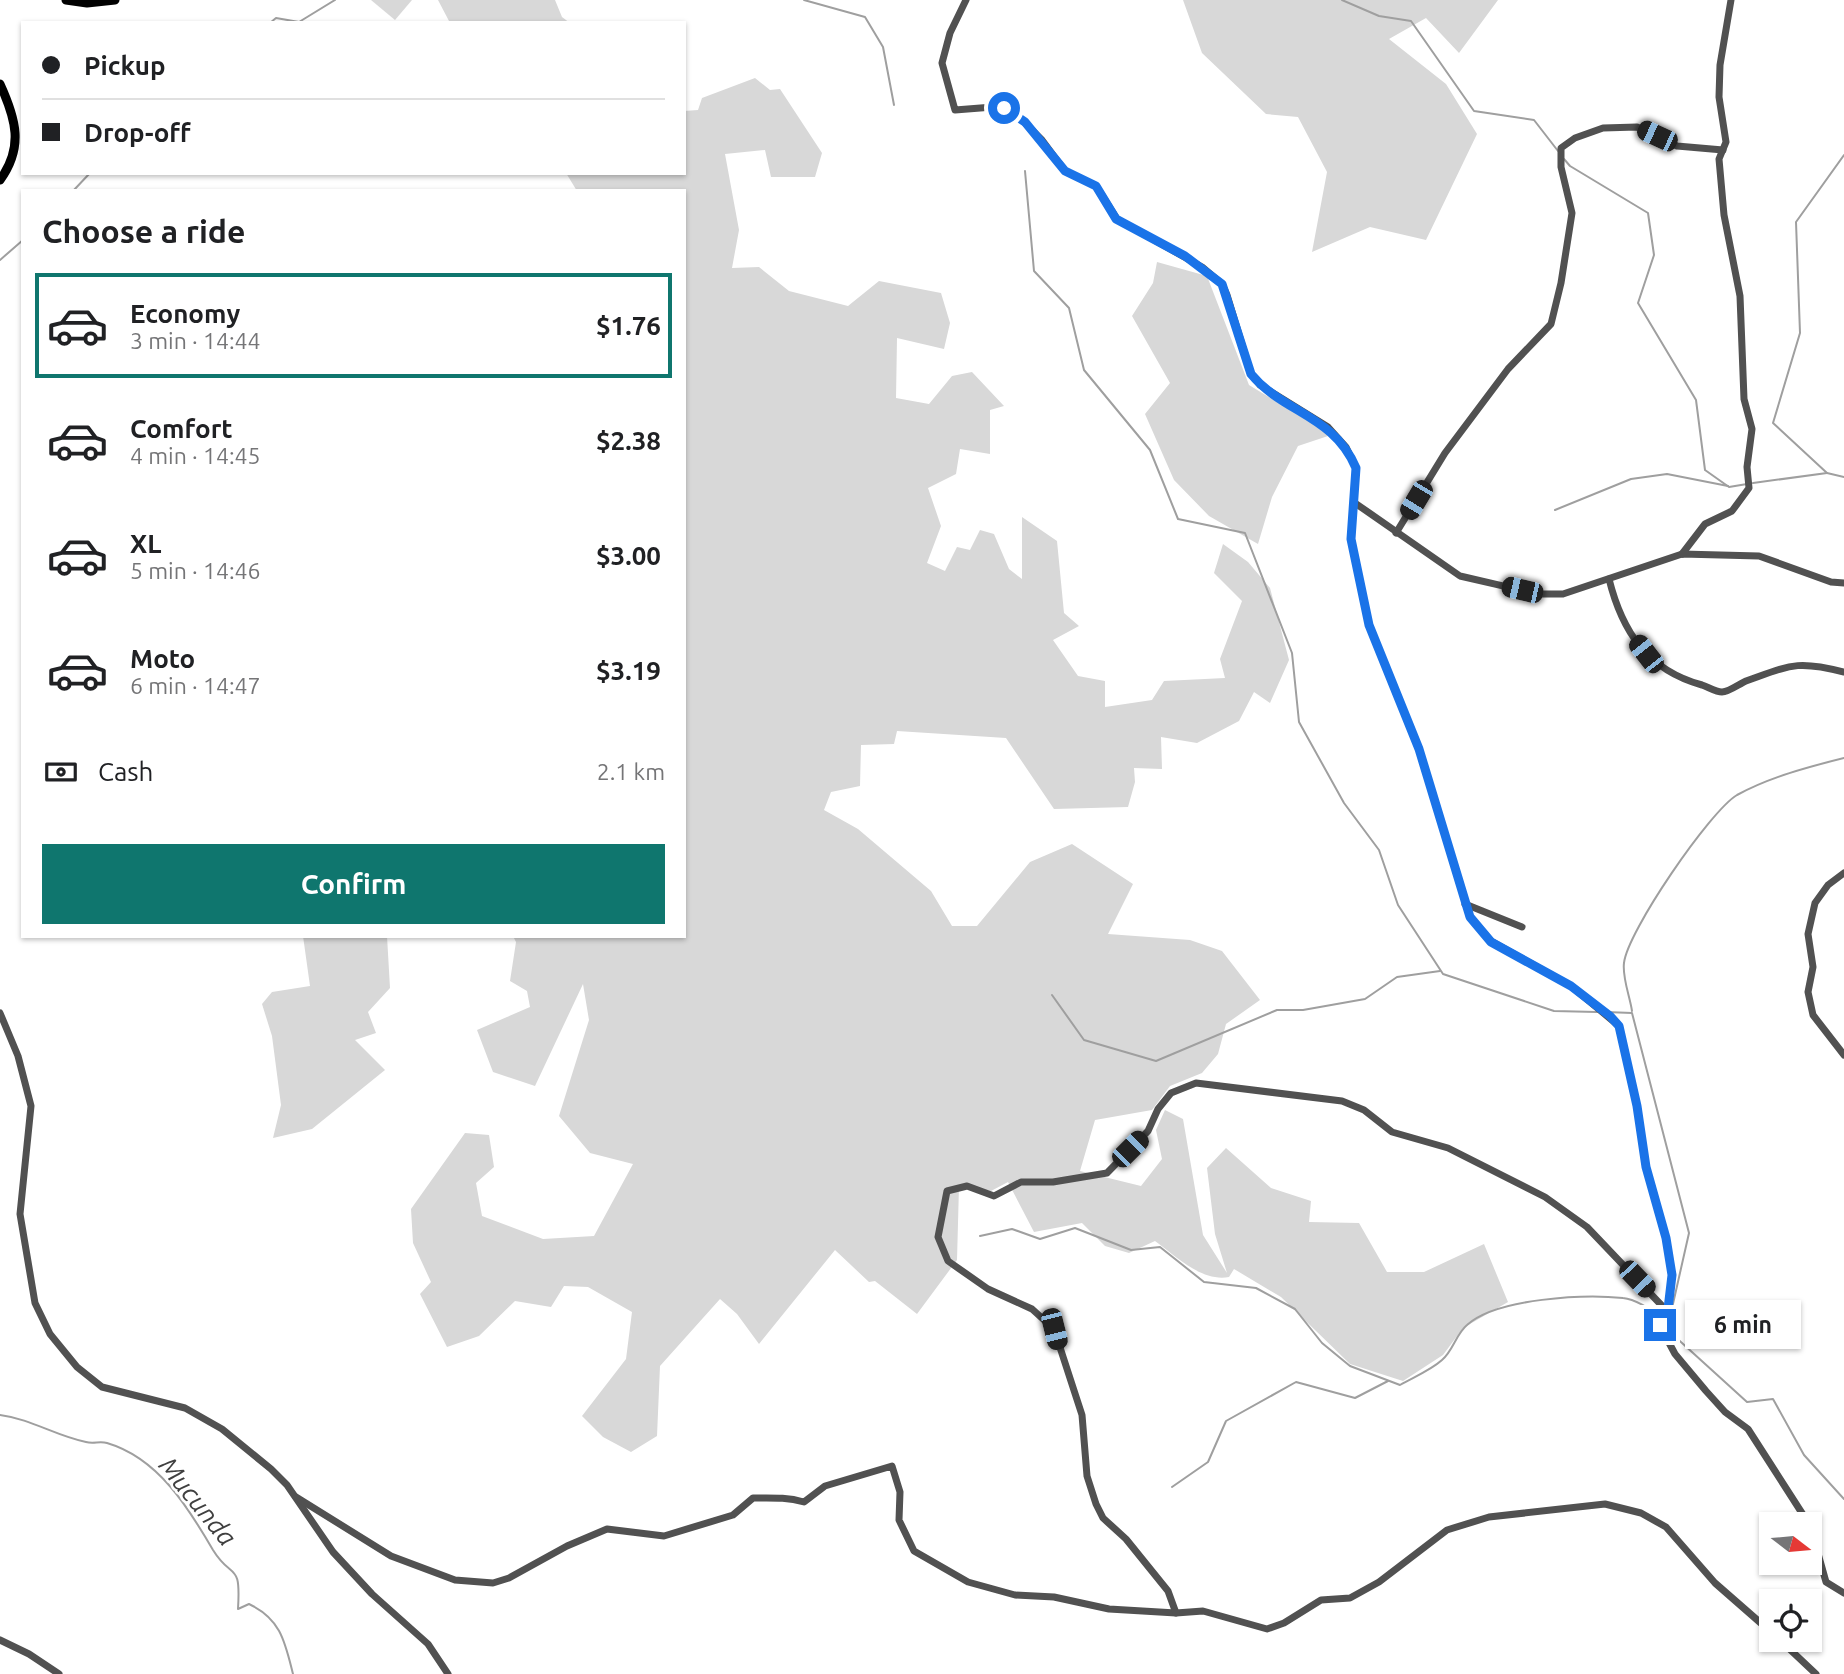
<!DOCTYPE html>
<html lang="en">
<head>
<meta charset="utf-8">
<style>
	:root { --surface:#fff; --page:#f2f2f2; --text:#202124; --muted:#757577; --line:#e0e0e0; --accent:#0f766e }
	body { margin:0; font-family:Ubuntu,sans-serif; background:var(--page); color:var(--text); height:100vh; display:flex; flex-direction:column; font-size:26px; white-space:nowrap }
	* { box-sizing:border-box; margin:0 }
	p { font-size:23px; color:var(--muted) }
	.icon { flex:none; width:38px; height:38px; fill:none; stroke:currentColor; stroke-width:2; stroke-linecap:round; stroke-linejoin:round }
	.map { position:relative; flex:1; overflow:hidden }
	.side { position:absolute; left:21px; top:189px; width:665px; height:749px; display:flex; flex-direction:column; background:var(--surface); border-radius:0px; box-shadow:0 2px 5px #0004 }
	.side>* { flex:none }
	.guide { position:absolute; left:21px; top:21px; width:665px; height:154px; border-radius:0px; box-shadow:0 2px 5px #0004; display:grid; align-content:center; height:154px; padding:0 21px; background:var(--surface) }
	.needle { width:46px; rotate:106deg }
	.buttons { position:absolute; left:1759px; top:1512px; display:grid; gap:14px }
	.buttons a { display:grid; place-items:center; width:63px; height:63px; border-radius:0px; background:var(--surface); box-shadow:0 2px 5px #0004; font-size:35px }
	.end { position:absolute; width:32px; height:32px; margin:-16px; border:9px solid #1a73e8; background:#fff; box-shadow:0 0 0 4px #fff }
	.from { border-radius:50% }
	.bubble { position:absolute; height:49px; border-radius:0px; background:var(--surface); box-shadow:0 2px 5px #0004; font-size:23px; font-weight:600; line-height:49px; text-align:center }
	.car { position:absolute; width:21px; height:42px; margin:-21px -10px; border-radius:9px; box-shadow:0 0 5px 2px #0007; background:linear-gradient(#222 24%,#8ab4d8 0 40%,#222 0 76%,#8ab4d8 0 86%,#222 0) }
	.guide b { display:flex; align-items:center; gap:24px; height:66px; font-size:26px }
	.guide b+b { border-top:2px solid var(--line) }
	.guide i { width:18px; height:18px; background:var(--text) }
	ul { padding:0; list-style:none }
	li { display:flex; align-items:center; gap:21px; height:105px; margin:0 14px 10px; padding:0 7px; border:4px solid transparent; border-radius:0px }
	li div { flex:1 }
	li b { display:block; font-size:26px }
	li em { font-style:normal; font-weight:600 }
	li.selected { border-color:var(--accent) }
	li>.icon { width:63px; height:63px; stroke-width:1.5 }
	h2 { padding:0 21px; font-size:32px; line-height:84px }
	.pay { display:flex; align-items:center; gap:18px; height:77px; padding:0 21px; font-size:26px }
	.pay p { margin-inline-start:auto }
	.primary-button { display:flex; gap:14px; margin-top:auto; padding:14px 21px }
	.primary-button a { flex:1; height:80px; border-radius:0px; background:var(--accent); color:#fff; font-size:28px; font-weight:600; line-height:80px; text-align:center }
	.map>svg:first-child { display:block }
	.green { fill:#d8d8d8 }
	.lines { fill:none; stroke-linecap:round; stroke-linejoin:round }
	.stream { stroke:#9f9f9f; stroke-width:2 }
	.minor { stroke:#515151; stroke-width:7 }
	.major { stroke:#000; stroke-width:9 }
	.route { stroke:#1a73e8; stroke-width:9 }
	.labels { text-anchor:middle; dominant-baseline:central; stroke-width:5; stroke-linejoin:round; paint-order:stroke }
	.water-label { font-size:26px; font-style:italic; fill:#404040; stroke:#fff }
</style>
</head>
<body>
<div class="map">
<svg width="1844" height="1674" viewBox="0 0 1844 1674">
	<rect width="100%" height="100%" fill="#fff"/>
	<g class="green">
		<path d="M 371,0 L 412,0 L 395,20 Z"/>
		<path d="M 438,0 L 555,0 L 562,17 L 570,23 L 449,21 Z"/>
		<path d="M 1183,0 L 1498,0 L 1459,53 L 1426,18 L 1389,39 L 1446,84 L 1477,134 L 1426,240 L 1370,227 L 1312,252 L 1327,172 L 1298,117 L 1266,114 L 1202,53 Z"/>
		<path d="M 755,78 L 770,90 L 780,89 L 822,153 L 815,177 L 771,177 L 765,150 L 725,154 L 739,230 L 732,268 L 759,267 L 789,291 L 848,306 L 879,281 L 941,293 L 950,323 L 944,349 L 897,338 L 896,398 L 929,404 L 952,376 L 972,372 L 1004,406 L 990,410 L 990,454 L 960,449 L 956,474 L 928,488 L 941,526 L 927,563 L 945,571 L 957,547 L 970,550 L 980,530 L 994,534 L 1009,569 L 1022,579 L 1022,517 L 1057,541 L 1064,613 L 1079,626 L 1053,640 L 1078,676 L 1105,681 L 1105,707 L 1152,700 L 1164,681 L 1225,678 L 1220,659 L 1242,601 L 1214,573 L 1223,544 L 1248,562 L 1270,588 L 1289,660 L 1270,703 L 1254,692 L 1239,721 L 1197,743 L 1161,737 L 1162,769 L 1134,768 L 1135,782 L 1128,807 L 1054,809 L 1006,738 L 897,731 L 894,744 L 861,745 L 860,786 L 831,792 L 824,810 L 858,829 L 931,891 L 952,926 L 977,926 L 1030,862 L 1072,844 L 1133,884 L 1108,934 L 1190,940 L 1222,951 L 1260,1000 L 1226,1024 L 1218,1054 L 1202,1073 L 1170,1086 L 1152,1110 L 1095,1120 L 1080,1171 L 1141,1186 L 1162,1159 L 1156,1130 L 1165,1110 L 1183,1119 L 1203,1235 L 1227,1273 L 1215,1234 L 1207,1168 L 1226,1148 L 1271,1188 L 1311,1201 L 1309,1222 L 1359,1223 L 1387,1272 L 1424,1272 L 1484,1244 L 1508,1302 L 1463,1328 L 1443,1355 L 1403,1381 L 1350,1364 L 1281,1297 L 1234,1269 L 1229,1277 C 1201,1282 1176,1256 1155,1241 L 1129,1253 L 1105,1246 L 1082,1223 L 1034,1232 L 1008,1182 L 991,1191 L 959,1186 L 957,1260 L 917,1314 L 875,1281 L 869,1282 L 835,1250 L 759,1344 L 737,1314 L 720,1299 L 660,1366 L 657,1436 L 631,1452 L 603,1437 L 582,1416 L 626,1359 L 632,1312 L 588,1287 L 564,1286 L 551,1307 L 515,1301 L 479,1336 L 447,1347 L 420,1294 L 431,1282 L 413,1243 L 411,1209 L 465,1133 L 489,1135 L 494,1167 L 476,1183 L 482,1216 L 543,1239 L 594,1236 L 633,1164 L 590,1153 L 559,1116 L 589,1020 L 583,984 L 535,1086 L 493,1072 L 477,1030 L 530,1007 L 527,991 L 510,981 L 516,942 L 513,936 L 684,936 L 684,191 L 577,191 L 566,173 L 684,173 L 684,111 L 698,110 L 702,98 Z"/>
		<path d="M 1157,262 L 1207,276 L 1249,385 L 1331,435 L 1298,446 L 1272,497 L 1258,544 L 1209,516 L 1174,480 L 1145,414 L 1170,383 L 1132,316 L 1153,283 Z"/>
		<path d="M 303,936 L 387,936 L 390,988 L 368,1012 L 376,1033 L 355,1040 L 385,1070 L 312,1129 L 273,1138 L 281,1105 L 272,1036 L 262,1004 L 272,992 L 310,986 Z"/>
	</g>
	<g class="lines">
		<g class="stream">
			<path d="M 804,0 L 865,17 L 883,47 L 894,105"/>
			<path d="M 1342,0 L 1379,16 L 1411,21 L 1474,111 L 1534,120 L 1558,151"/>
			<path d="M 270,23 L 276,18 L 299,22 L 335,0"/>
			<path d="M 1844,155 L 1796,222 L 1800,333 L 1773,423 L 1827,473 L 1844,477"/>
			<path d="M 1564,159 L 1570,166 L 1648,213 L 1654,255 L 1638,303 L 1696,400 L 1705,470 L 1729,487 L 1747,484"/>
			<path d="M 1025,171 L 1034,271 L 1069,308 L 1084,370 L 1150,450 L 1178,519 L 1245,533 L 1292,653 L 1299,722 L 1344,803 L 1379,850 L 1398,905 L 1443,974 L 1554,1011 L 1597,1012"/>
			<path d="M 73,191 L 90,173"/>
			<path d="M 0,260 L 23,240"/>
			<path d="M 1753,483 L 1827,473"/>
			<path d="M 1555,510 L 1631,479 L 1667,474 L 1728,486"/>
			<path d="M 1052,995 L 1084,1040 L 1156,1061 L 1277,1010 L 1303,1010 L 1365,999 L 1397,977 L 1440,971"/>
			<path d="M 1632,1011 C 1630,997 1622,977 1624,963 C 1627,932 1710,811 1737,795 C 1770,777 1808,767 1844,758"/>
			<path d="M 1606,1012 L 1632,1013 L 1689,1233 L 1668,1326 L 1671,1333 L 1747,1402 L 1773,1399 L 1804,1455 L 1844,1499"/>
			<path d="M 980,1236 L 1012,1229 L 1040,1239 L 1075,1228 L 1131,1250 L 1160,1247 L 1204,1282 L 1256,1288 L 1295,1309 L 1322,1343 L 1350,1366 L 1400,1385 C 1414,1377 1431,1370 1442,1360 C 1453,1351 1456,1334 1467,1325 C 1497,1298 1585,1294 1623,1298 C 1636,1299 1651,1310 1661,1317"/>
			<path d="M 0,1415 C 31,1419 56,1436 86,1442 C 93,1444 100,1441 107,1443 C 158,1458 188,1507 213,1550 C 232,1581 241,1560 238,1609 L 249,1604 C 281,1619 285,1642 293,1674"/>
			<path d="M 1172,1487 L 1208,1462 L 1226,1421 L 1296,1382 L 1355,1398 L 1388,1381"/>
		</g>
		<g class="minor">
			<path d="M 966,0 L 950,33 L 942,63 L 955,110 L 993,107 L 1014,112 L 1042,140 L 1065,171 L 1096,186 L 1117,219 L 1202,267 L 1222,284 L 1227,295 L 1251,374 L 1260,385 L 1328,427 L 1346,447 L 1356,468 L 1351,539 L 1369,625 L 1419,749 L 1470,917 L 1491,941 L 1571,986 L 1619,1026 L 1637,1106 L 1646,1167 L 1666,1238 L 1672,1275 L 1668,1309 L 1659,1324 L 1675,1354 L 1706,1391 L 1725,1412 L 1748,1429 L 1809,1524"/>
			<path d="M 1355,503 L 1460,576 L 1538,594 L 1563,594 L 1682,554 L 1759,556 L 1831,582 L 1844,583"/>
			<path d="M 1396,533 L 1445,453 L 1508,369 L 1551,324 L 1561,283 L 1572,213 L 1561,167 L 1561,148 L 1575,138 L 1603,128 L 1637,127 L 1677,146 L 1723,150"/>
			<path d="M 1682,554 L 1705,524 L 1732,511 L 1749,488 L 1747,467 L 1752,429 L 1744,399 L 1740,296 L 1724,215 L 1719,159 L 1726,142 L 1719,97 L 1720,65 L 1731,0"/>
			<path d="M 1609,579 C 1622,631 1647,670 1702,685 C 1708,687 1716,692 1722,692 C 1729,692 1739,684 1746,681 C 1791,665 1797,660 1844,672"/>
			<path d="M 1844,873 L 1828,885 L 1815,903 L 1808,934 L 1813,967 L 1808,992 L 1813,1015 L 1844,1055"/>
			<path d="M 1465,904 L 1522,927"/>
			<path d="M 0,1013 L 18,1056 L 31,1106 L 20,1214 L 35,1303 L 50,1334 L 77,1367 L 102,1387 L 185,1408 L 222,1429 L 271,1469 L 287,1485 L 333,1552 L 372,1594 L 428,1644 L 448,1674"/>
			<path d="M 296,1497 L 391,1556 L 455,1580 L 493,1583 L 509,1578 L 567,1546 L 607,1529 L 664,1536 L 733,1515 L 753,1498 C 772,1498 786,1497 804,1502 L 825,1486 L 892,1466 L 900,1492 L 899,1520 L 914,1551 L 968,1582 L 1015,1595 L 1054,1597 L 1109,1609 L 1176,1613 L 1203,1611 L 1267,1629 L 1284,1623 L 1321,1600 L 1350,1598 L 1379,1582 L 1447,1530 L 1489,1517 L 1605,1504 L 1641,1513 L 1666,1527 L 1715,1583 L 1771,1632"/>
			<path d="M 1810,1525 L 1826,1582 L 1844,1593"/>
			<path d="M 1176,1613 L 1168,1591 L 1126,1539 L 1103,1518 L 1096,1504 L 1087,1476 L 1082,1415 L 1054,1329 L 1032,1309 L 988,1289 L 948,1261 L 938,1237 L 947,1191 L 967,1186 L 994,1196 L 1021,1182 L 1053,1182 L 1107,1173 L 1148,1131 L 1158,1109 L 1171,1093 L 1196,1083 L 1342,1101 L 1364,1110 L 1392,1132 L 1448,1148 L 1545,1197 L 1587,1227 L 1666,1310"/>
			<path d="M 0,1640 L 29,1654 L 59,1674"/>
			<path d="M 1780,1640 L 1816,1674"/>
		</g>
		<g class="major">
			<path d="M 66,0 L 87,3 L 115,0"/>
			<path d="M 0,84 C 16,119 24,147 0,180"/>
		</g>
	</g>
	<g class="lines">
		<path class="route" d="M 1004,108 L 1025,122 L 1065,171 L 1096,186 L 1116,219 L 1185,256 L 1222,284 L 1251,374 C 1283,413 1334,415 1356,468 L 1351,539 L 1369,625 L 1419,749 L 1470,917 L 1491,942 L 1571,986 L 1610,1016 L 1619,1026 L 1637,1106 L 1646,1167 L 1666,1238 L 1672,1275 L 1668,1309 L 1660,1325"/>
	</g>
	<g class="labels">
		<g class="water-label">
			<text transform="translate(198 1501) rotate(51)">Mucunda</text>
		</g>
	</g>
</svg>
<div class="buttons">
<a><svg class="needle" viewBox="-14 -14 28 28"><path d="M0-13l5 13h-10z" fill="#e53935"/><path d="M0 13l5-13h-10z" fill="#757577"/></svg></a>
<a><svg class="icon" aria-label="locate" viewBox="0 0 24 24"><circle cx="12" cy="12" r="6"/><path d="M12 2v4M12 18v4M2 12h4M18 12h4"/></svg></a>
</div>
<i class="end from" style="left:1004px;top:108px"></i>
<i class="end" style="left:1660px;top:1325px"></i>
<div class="bubble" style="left:1685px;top:1300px;width:116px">6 min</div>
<i class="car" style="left:1657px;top:136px;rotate:295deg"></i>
<i class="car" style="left:1416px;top:500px;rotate:211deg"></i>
<i class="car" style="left:1522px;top:590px;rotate:283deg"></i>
<i class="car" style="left:1646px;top:654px;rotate:322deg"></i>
<i class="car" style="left:1130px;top:1149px;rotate:45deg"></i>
<i class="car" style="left:1637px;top:1279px;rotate:136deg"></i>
<i class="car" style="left:1054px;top:1329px;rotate:166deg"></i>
<div class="guide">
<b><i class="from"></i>Pickup</b>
<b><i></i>Drop-off</b>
</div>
<section class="side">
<h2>Choose a ride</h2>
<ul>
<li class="selected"><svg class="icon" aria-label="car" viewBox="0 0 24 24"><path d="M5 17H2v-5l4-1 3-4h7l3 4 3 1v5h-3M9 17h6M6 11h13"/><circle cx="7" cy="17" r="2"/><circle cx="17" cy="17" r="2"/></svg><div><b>Economy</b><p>3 min · 14:44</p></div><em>$1.76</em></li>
<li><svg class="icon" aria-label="car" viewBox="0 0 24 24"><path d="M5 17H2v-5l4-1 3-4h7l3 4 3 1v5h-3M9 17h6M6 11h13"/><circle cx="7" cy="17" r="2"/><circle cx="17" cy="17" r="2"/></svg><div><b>Comfort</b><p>4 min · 14:45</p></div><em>$2.38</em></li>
<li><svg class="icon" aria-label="car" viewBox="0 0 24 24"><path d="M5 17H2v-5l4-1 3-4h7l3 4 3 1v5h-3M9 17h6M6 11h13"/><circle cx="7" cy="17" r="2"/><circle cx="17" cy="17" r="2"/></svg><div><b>XL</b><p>5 min · 14:46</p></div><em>$3.00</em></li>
<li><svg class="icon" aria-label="car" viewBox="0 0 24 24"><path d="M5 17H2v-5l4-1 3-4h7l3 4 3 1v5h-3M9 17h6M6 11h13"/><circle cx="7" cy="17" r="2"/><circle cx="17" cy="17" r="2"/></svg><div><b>Moto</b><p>6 min · 14:47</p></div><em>$3.19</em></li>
</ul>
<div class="pay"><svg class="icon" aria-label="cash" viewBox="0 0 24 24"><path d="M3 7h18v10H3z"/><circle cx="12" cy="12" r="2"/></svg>Cash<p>2.1 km</p></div>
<div class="primary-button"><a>Confirm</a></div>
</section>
</div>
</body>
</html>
